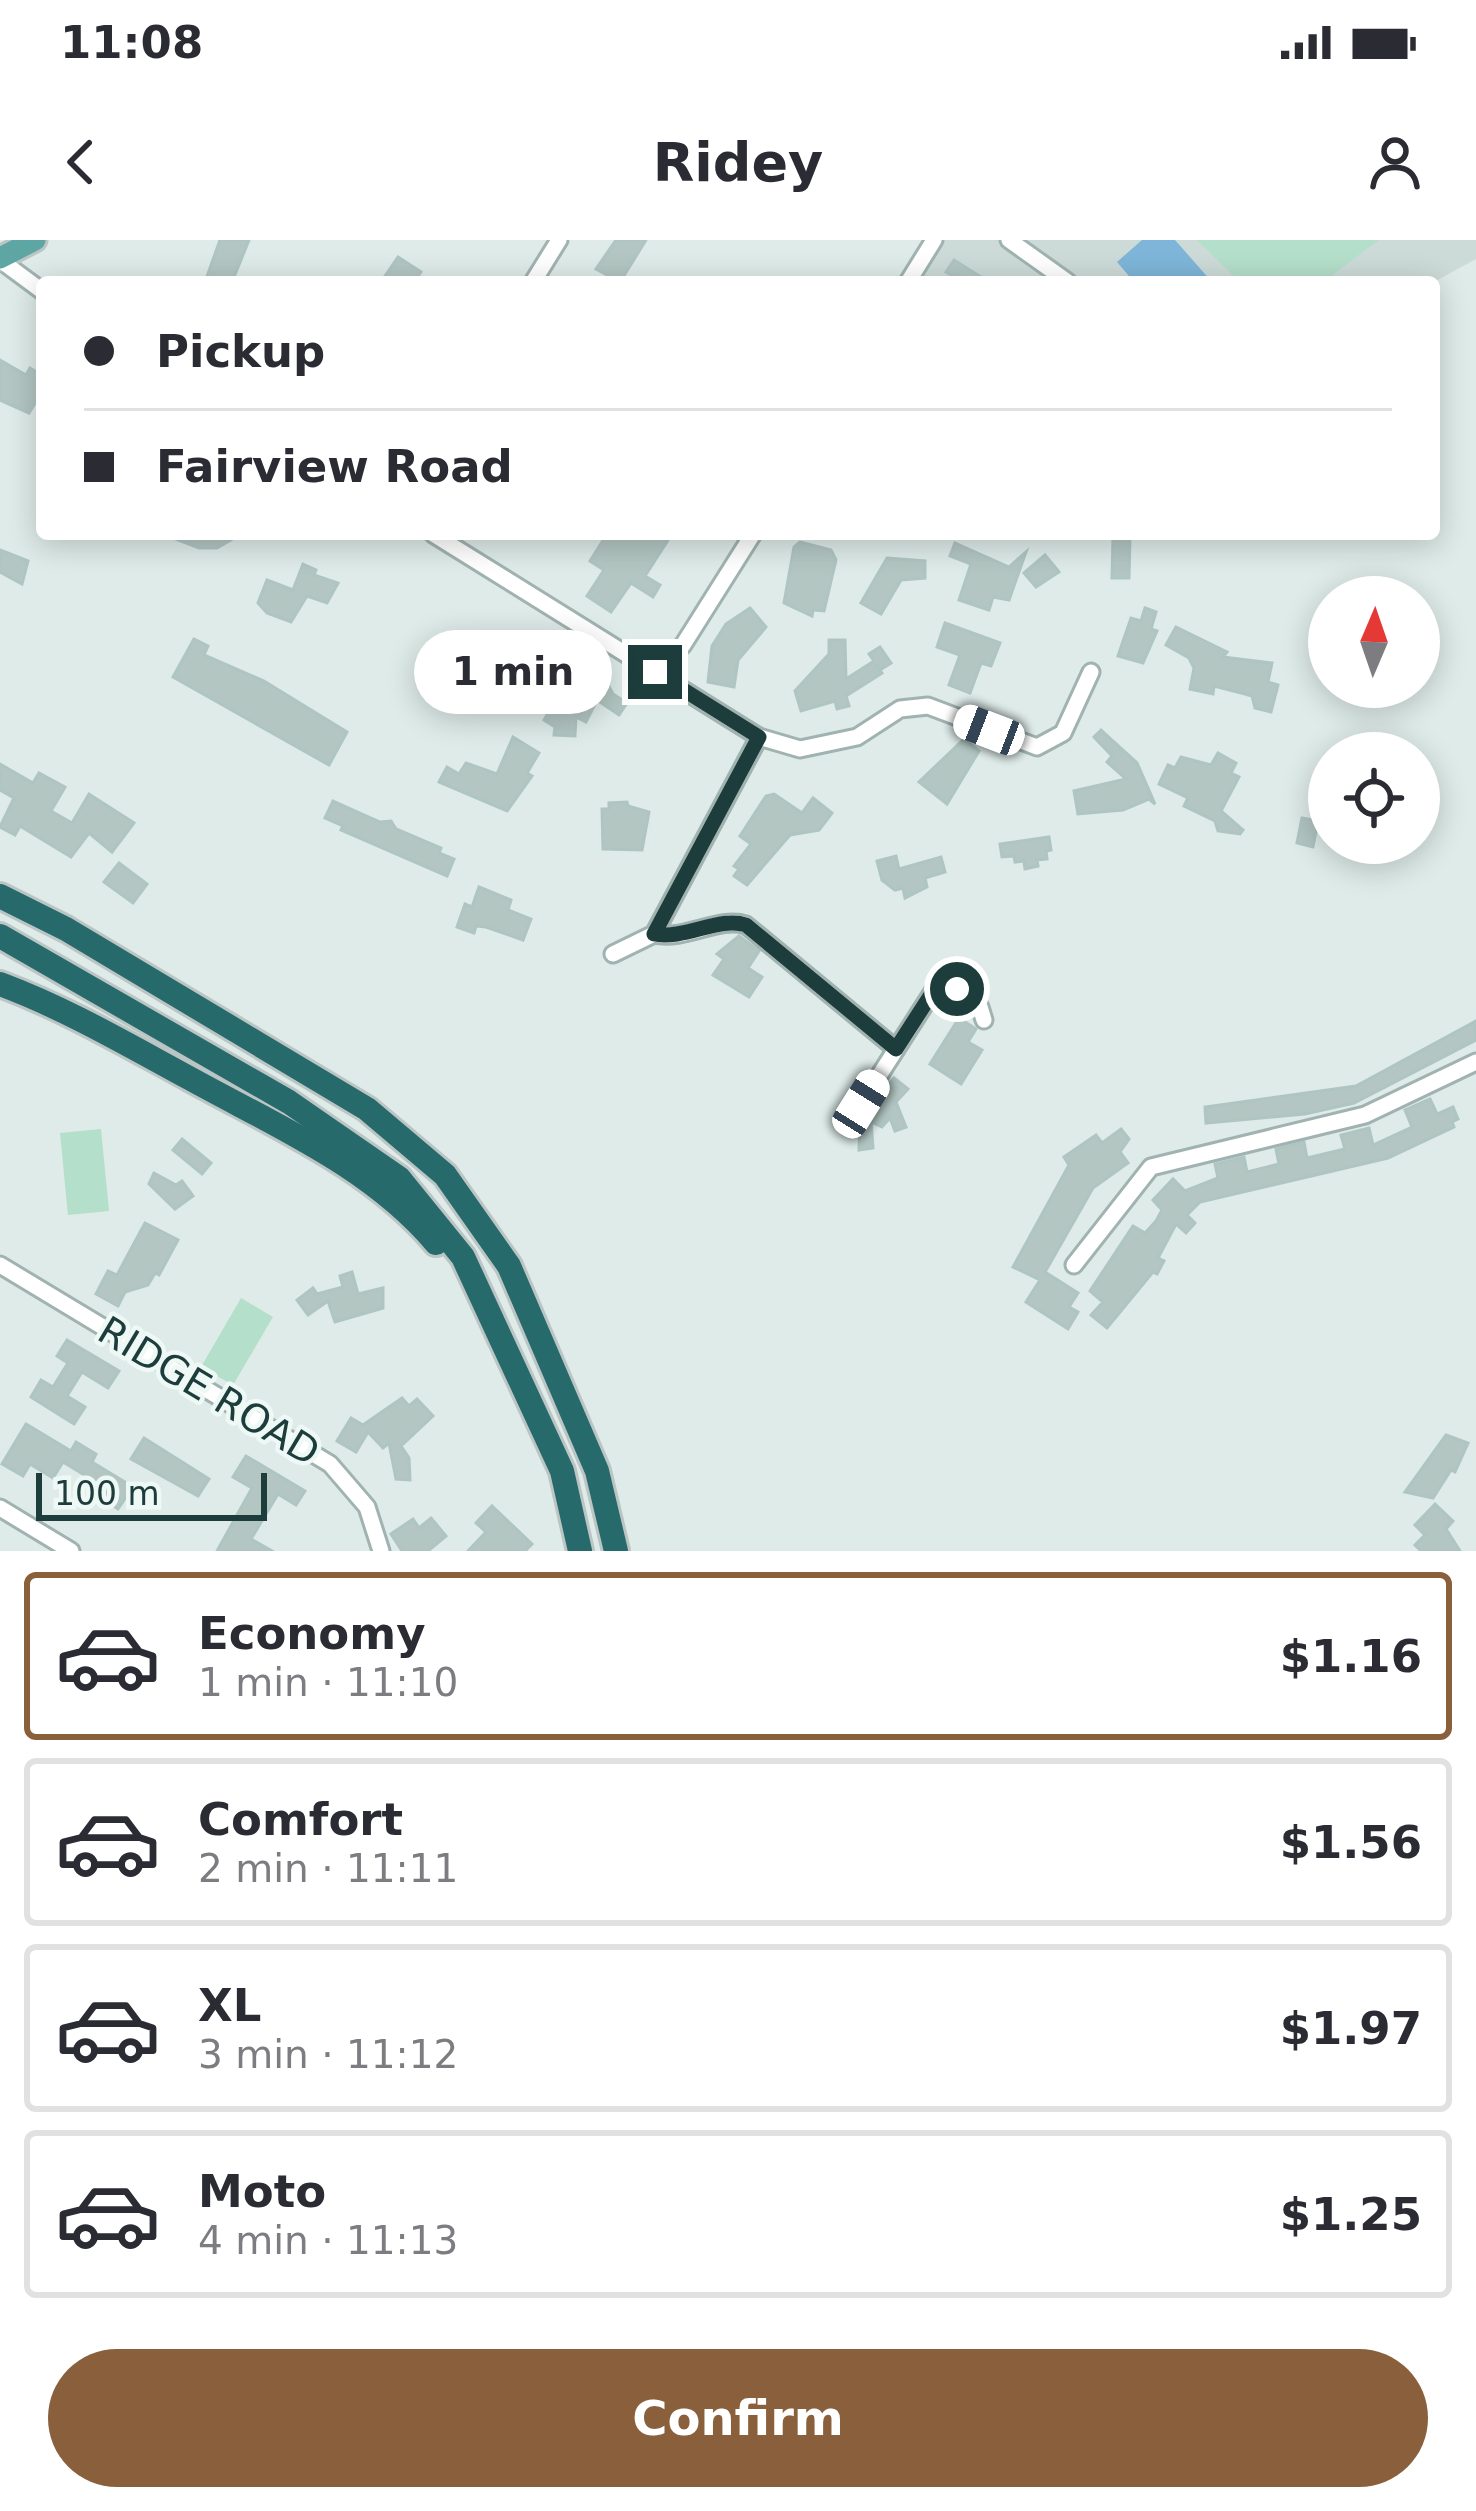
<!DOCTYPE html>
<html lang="en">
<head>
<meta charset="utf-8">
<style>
	:root { --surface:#fff; --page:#f2f2f3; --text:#2b2b33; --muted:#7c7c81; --line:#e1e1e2; --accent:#8a603c }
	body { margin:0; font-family:"DejaVu Sans",sans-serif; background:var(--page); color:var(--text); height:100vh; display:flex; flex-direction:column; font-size:45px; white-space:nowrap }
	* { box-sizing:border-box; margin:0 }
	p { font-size:39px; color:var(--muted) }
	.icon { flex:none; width:66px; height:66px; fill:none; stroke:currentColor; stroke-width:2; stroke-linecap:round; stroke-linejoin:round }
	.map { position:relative; height:1311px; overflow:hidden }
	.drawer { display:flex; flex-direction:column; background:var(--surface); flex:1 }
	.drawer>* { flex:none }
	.banner { position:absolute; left:36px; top:36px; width:1404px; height:264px; border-radius:12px; box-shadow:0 6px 30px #0003; display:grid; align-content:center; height:264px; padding:0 48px; background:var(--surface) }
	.needle { width:78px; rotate:2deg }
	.tools { position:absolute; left:1308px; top:336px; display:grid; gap:24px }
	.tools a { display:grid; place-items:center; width:132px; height:132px; border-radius:50%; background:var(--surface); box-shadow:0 6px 30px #0003; font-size:60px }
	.scale { position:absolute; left:36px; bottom:30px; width:231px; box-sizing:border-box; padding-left:12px; border:6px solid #1d3d3c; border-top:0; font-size:33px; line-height:42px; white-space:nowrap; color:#1d3d3c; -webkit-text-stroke:9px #eef8f5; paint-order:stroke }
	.end { position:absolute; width:54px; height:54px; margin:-27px; border:15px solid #1d3d3c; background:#fff; box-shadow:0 0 0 6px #fff }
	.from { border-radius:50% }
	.bubble { position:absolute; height:84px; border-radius:42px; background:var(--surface); box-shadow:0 6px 30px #0003; font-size:39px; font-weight:600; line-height:84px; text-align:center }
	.car { position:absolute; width:36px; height:72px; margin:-36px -18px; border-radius:15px; box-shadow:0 0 9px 3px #0007; background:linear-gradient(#fff 24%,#345 0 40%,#fff 0 76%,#345 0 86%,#fff 0) }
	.banner b { display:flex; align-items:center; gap:42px; height:114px; font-size:45px }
	.banner b+b { border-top:3px solid var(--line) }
	.banner i { width:30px; height:30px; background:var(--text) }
	ul { padding:21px 0 0; list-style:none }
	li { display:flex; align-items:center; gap:36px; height:168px; margin:0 24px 18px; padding:0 24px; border:6px solid var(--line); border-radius:12px }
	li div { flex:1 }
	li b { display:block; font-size:45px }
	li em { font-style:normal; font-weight:600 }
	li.selected { border-color:var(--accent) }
	li>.icon { width:108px; height:108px; stroke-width:1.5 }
	.action { display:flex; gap:24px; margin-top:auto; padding:24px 48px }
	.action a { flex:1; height:138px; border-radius:72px; background:var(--accent); color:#fff; font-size:48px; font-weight:600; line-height:138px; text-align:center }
	.status { display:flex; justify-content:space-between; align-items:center; height:84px; padding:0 60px; background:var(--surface); direction:ltr }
	.status svg { height:33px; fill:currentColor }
	header { display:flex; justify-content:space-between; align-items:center; height:156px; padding:0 48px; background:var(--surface); font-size:54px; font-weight:600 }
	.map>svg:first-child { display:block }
	.built { fill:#ccdbd8 }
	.green { fill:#b4dfca }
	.water { fill:#7eb5d8 }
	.building { fill:#b3c6c2; stroke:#afc5c2; stroke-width:3 }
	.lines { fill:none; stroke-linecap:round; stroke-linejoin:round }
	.minor-casing { stroke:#a0b3b1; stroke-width:21 }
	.major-casing { stroke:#bbc5c4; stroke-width:27 }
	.highway-casing { stroke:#bbc5c4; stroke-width:30 }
	.minor { stroke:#fff; stroke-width:15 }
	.major { stroke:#5da6a4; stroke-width:21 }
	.highway { stroke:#266a6c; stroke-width:24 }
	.route { stroke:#1d3d3c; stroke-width:15 }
	.labels { text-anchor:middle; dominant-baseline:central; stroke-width:9; stroke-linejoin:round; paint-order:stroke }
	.street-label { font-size:39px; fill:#1d3d3c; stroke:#eef8f5 }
</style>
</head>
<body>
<div class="status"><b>11:08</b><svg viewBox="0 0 49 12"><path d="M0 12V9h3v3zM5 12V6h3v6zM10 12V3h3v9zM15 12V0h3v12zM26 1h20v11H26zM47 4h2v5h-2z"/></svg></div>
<header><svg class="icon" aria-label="back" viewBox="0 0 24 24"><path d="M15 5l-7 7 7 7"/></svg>Ridey<svg class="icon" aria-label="person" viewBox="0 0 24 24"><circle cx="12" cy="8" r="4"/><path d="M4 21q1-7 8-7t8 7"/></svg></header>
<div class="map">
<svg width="1476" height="1311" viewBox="0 0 1476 1311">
	<rect width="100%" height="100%" fill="#deebe8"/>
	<path class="built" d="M 943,0 L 1476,0 L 1476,19 L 1434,42 L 918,42 Z"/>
	<g class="green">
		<path d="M 1197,0 L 1379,0 L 1323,42 L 1240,42 Z"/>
		<path d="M 101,889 L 109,971 L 68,975 L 60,893 Z"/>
		<path d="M 241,1058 L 273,1077 L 233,1145 L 201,1127 Z"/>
	</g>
	<path class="water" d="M 1142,0 L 1175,0 L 1212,42 L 1134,42 L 1117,22 Z"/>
	<g class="building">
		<path d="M 220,0 L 249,0 L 232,42 L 205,42 Z"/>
		<path d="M 616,0 L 646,0 L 620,42 L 596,29 Z"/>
		<path d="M 398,17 L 421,32 L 414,42 L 381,42 Z"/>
		<path d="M 954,20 L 989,42 L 963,42 L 946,32 Z"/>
		<path d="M 0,120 L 26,135 L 30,128 L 42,135 L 42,152 L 29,173 L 0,160 Z"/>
		<path d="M 163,294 L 236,294 L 236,297 L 217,308 L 199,308 Z"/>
		<path d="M 607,294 L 672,294 L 645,336 L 660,345 L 653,357 L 631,343 L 611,372 L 587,356 L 604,330 L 590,321 Z"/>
		<path d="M 1113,296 L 1130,296 L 1129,338 L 1112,338 Z"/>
		<path d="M 800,302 L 831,310 L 836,320 L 824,371 L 813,370 L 812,376 L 784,363 L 794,307 Z"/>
		<path d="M 955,303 L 1009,327 L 1026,312 L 1009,360 L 993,357 L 989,370 L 959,360 L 971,324 L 950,316 Z"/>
		<path d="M 0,310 L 28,321 L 22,344 L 0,332 Z"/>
		<path d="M 1045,315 L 1059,332 L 1036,347 L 1024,333 Z"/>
		<path d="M 887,318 L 925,321 L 925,338 L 901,340 L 881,374 L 861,363 Z"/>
		<path d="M 303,324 L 316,330 L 314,335 L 338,343 L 327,363 L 307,356 L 291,382 L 267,373 L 258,363 L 267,340 L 293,350 Z"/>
		<path d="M 750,368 L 766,387 L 738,420 L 734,447 L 708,442 L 712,406 L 726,384 Z"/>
		<path d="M 1145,368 L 1156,372 L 1151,389 L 1157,391 L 1143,423 L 1118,416 L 1131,378 L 1141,381 Z"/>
		<path d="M 945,383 L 1000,403 L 991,426 L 981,423 L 970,453 L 949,445 L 960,415 L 937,407 Z"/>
		<path d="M 1176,387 L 1227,412 L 1223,417 L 1272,423 L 1268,442 L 1278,445 L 1271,472 L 1255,468 L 1252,456 L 1245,454 L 1214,446 L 1213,454 L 1190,449 L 1194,428 L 1189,418 L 1166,405 Z"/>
		<path d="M 465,395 L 473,409 L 485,403 L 507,442 L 488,453 L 453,401 Z"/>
		<path d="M 194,399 L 208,406 L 204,415 L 264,441 L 347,492 L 329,525 L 173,437 Z"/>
		<path d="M 829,400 L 845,400 L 846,439 L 874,421 L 869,414 L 880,407 L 891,423 L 880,430 L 876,424 L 882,433 L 846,456 L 849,466 L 837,469 L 835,461 L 801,471 L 795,451 L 829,414 Z"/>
		<path d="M 603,436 L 613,454 L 627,463 L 619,475 L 597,460 L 586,482 L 576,477 L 575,496 L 554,495 L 555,487 L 544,480 L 557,458 Z"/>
		<path d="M 1101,490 L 1137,523 L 1155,564 L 1149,559 L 1123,570 L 1078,574 L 1074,551 L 1126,539 L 1107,522 L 1112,516 L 1094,497 Z"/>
		<path d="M 513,497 L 539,513 L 527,533 L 532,536 L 507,571 L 439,542 L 447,527 L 459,534 L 466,523 L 497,534 Z"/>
		<path d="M 964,499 L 979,511 L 947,564 L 919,542 Z"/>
		<path d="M 1218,513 L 1236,523 L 1231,533 L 1239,537 L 1221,571 L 1243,590 L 1240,594 L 1218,591 L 1215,581 L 1184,566 L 1188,558 L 1159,544 L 1168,525 L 1175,528 L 1181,517 L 1211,525 Z"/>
		<path d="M 0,524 L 33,543 L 39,533 L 65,547 L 51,571 L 72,583 L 89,554 L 134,583 L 112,612 L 89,593 L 71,617 L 20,586 L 15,595 L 0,587 L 14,558 L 0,550 Z"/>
		<path d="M 774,554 L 802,573 L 813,558 L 832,573 L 819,590 L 790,595 L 747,645 L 734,636 L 739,629 L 734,626 L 751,604 L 740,596 L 766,556 Z"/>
		<path d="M 333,561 L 380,582 L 391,581 L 396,589 L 441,608 L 439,613 L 454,619 L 447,636 L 341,590 L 343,586 L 325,578 Z"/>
		<path d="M 627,562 L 628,566 L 649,572 L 642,610 L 603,609 L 602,569 L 609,569 L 609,563 Z"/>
		<path d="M 1302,578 L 1318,581 L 1313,607 L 1297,603 Z"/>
		<path d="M 1049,597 L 1051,610 L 1046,611 L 1047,619 L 1037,620 L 1038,626 L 1025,629 L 1024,621 L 1015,622 L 1014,616 L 1002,617 L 1000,604 Z"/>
		<path d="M 896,616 L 899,629 L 941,617 L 945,632 L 925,638 L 927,647 L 905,658 L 903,648 L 895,650 L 882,640 L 877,621 Z"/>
		<path d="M 119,623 L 147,644 L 133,663 L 104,642 Z"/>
		<path d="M 479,647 L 511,660 L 508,670 L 531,679 L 523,700 L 486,687 L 476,686 L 474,693 L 457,687 L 465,664 L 472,667 Z"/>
		<path d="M 739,696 L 759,711 L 748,728 L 762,737 L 749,757 L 713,735 L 724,719 L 717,714 Z"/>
		<path d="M 959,778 L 976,789 L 968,802 L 982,810 L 961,844 L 930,824 Z"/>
		<path d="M 1476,781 L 1476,800 L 1354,863 L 1305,874 L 1206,883 L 1205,867 L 1356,846 Z"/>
		<path d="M 894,838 L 908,849 L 896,862 L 906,887 L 895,891 L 890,878 L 882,887 L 871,882 L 873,908 L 859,910 L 860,877 Z"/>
		<path d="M 1430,859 L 1437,874 L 1453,867 L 1458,879 L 1452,882 L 1454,887 L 1388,918 L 1200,962 L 1187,975 L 1195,983 L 1186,993 L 1176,984 L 1158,1018 L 1164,1021 L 1157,1034 L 1153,1032 L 1107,1088 L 1091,1075 L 1103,1062 L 1090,1051 L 1133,986 L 1145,993 L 1156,981 L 1162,970 L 1153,960 L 1173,939 L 1185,951 L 1218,938 L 1215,924 L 1244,917 L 1247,932 L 1279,924 L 1276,909 L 1304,902 L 1307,918 L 1345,909 L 1341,895 L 1369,888 L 1373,905 L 1412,887 L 1405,870 Z"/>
		<path d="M 1121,889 L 1129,899 L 1120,912 L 1128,923 L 1093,948 L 1045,1032 L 1078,1053 L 1069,1067 L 1078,1072 L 1068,1089 L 1026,1062 L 1040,1040 L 1013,1027 L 1069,925 L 1064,917 L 1096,895 L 1102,903 Z"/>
		<path d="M 182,899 L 211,923 L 202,934 L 173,910 Z"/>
		<path d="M 154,933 L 176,945 L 182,941 L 193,956 L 175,969 L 149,944 Z"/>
		<path d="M 145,983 L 178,1000 L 159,1035 L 155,1033 L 148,1045 L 125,1052 L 118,1066 L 96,1054 L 108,1031 L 117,1035 Z"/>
		<path d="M 352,1032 L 358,1054 L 383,1048 L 383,1068 L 335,1082 L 328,1061 L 308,1075 L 297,1060 L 313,1048 L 317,1054 L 343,1047 L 340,1036 Z"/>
		<path d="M 67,1100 L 119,1131 L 108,1148 L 82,1132 L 67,1156 L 85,1167 L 74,1184 L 31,1157 L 41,1140 L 53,1147 L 68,1123 L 57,1116 Z"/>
		<path d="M 402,1158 L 409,1166 L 417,1159 L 433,1176 L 401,1206 L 409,1218 L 410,1240 L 396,1239 L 389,1203 L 383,1208 L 368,1192 L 356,1212 L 337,1201 L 351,1178 L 363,1185 Z"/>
		<path d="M 26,1184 L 71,1211 L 76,1202 L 96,1214 L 92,1222 L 133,1247 L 118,1269 L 95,1254 L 101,1245 L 63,1222 L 53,1238 L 30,1224 L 23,1236 L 2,1224 Z"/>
		<path d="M 1446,1195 L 1468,1203 L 1455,1232 L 1451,1230 L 1433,1258 L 1405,1252 Z"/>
		<path d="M 144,1198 L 209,1239 L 198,1256 L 131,1219 Z"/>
		<path d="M 246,1216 L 305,1251 L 296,1265 L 278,1254 L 251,1299 L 272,1311 L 217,1311 L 252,1248 L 233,1237 Z"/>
		<path d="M 1435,1264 L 1453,1281 L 1446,1289 L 1460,1311 L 1421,1311 L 1415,1305 L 1425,1295 L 1415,1285 Z"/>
		<path d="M 492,1266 L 532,1304 L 525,1311 L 468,1311 L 486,1292 L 476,1283 Z"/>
		<path d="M 431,1278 L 446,1296 L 428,1311 L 402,1311 L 391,1294 L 413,1279 L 419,1288 Z"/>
	</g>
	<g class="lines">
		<g class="minor-casing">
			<g id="minor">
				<path d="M 1009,0 L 1068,42"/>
				<path d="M 0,20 L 42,51"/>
				<path d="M 533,42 L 559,0"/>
				<path d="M 908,42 L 934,0"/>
				<path d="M 433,294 L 759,497"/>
				<path d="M 655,432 L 683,405 L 753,294"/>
				<path d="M 654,694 C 686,701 718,676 746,685 L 896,809"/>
				<path d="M 613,714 L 654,694 L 759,497 L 800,509 L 857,497 L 900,469 L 928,466 L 1037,507 L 1063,493 L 1091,432"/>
				<path d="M 861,864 L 934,750 L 957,749 L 980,767 L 984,780"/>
				<path d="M 0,1025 L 330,1224 L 367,1267 L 381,1311"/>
				<path d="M 1074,1025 L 1151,927 L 1365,875 L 1476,822"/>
				<path d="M 0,1268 L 71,1311"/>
			</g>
		</g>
		<g class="major-casing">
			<path id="major" d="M 0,18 L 35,0"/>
		</g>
		<g class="highway-casing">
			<g id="highway">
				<path d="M 0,656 L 66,689 L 367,869 L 445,935 L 509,1026 L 597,1231 L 616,1311"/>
				<path d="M 0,696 L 289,862 L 399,938 L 463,1017 L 562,1231 L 580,1311"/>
				<path d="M 0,744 C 67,769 128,805 191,839 C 276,886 372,927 436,1003"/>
			</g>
		</g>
		<use href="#minor" class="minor"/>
		<use href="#major" class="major"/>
		<use href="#highway" class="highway"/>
	</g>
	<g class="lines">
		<path class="route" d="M 655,432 L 759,497 L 654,694 C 685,700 719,676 746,685 L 896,809 L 934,750 L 957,749"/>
	</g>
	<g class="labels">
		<g class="street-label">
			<text transform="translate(209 1151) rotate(31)">RIDGE ROAD</text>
		</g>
	</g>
</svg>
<div class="tools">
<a><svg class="needle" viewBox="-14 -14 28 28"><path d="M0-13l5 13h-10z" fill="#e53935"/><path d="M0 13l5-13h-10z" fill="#7c7c81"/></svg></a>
<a><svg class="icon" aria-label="locate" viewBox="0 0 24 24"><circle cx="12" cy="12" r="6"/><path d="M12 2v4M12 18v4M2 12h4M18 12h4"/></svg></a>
</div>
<div class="scale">100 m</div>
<i class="end from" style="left:957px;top:749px"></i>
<i class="end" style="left:655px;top:432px"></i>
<div class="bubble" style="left:414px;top:390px;width:198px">1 min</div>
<i class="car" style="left:989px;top:490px;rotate:291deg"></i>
<i class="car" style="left:861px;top:864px;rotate:32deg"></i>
<div class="banner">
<b><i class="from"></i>Pickup</b>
<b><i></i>Fairview Road</b>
</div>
</div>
<section class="drawer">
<ul>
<li class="selected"><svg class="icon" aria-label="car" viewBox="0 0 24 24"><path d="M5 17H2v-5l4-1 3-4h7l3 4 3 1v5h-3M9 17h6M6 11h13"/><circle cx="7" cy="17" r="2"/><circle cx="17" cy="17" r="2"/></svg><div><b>Economy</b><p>1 min · 11:10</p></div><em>$1.16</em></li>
<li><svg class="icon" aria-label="car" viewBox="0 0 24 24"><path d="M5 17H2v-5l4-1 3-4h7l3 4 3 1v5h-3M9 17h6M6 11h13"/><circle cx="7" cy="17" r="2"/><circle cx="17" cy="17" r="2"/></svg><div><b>Comfort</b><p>2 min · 11:11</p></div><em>$1.56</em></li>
<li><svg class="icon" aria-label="car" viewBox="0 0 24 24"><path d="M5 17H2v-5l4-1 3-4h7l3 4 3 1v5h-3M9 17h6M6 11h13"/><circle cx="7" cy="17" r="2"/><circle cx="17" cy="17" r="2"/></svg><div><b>XL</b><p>3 min · 11:12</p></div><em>$1.97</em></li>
<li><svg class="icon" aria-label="car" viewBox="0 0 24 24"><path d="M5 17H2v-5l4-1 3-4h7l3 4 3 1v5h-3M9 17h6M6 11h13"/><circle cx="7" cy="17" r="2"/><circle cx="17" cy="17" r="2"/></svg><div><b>Moto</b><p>4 min · 11:13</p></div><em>$1.25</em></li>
</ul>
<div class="action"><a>Confirm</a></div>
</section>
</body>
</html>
